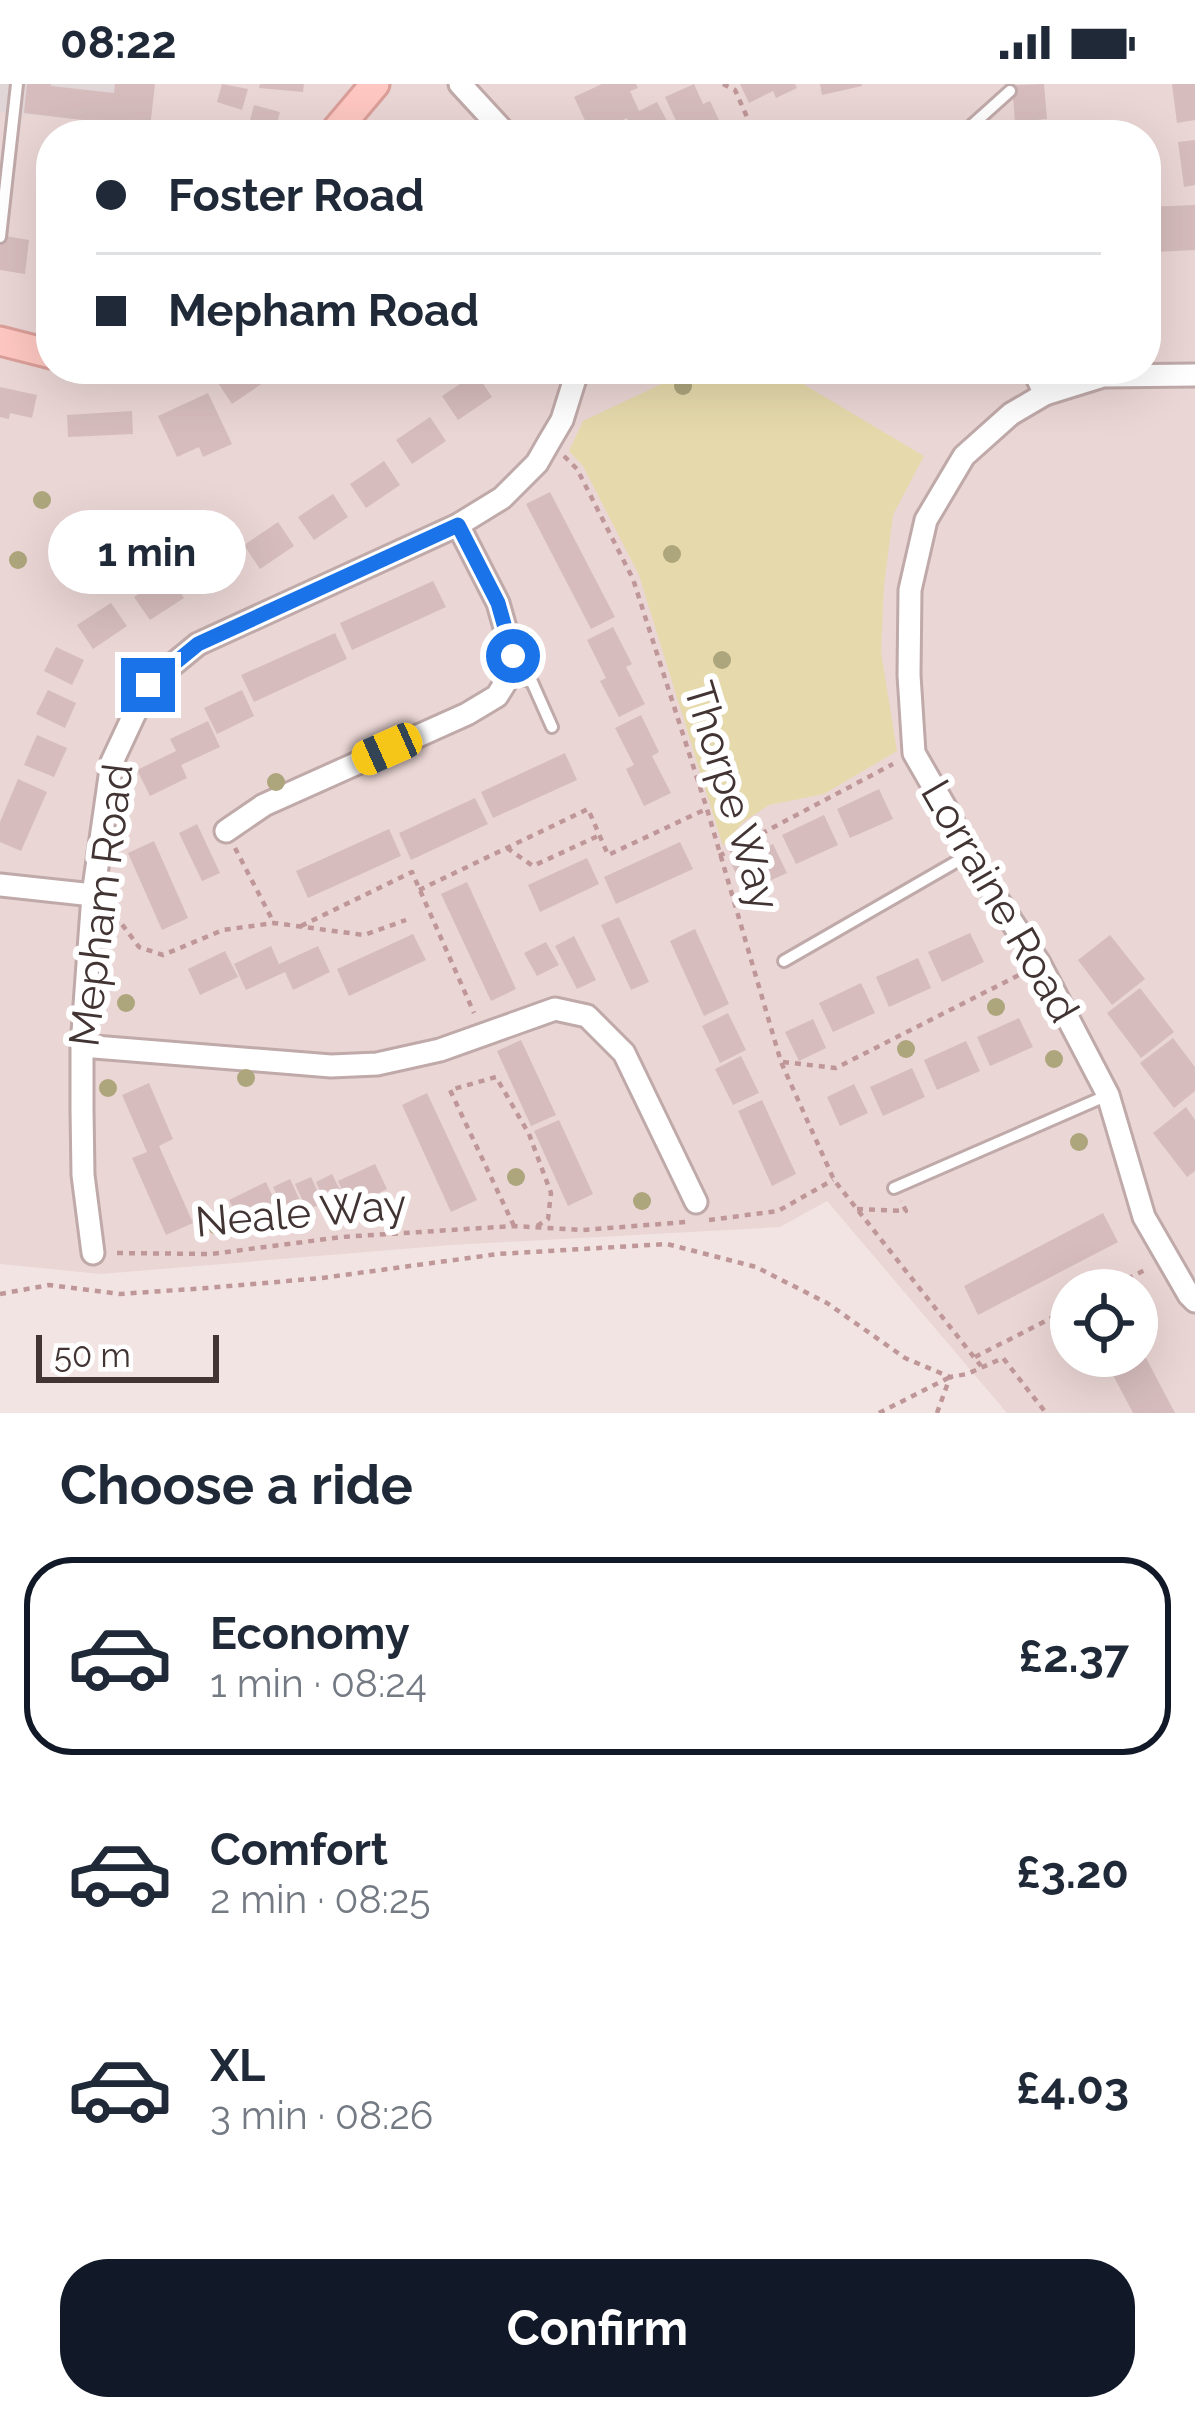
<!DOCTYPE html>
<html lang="en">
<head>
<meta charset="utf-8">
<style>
	:root { --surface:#fff; --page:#f6f6f7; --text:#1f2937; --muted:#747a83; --line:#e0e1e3; --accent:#111827 }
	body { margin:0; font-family:Raleway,sans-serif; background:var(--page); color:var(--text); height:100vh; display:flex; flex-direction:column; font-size:45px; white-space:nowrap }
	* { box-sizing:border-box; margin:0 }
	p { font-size:39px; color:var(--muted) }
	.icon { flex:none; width:66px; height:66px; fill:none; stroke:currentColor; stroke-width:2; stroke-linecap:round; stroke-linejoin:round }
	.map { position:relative; height:1329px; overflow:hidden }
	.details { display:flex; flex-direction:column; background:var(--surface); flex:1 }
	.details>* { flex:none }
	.guide { position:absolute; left:36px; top:36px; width:1125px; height:264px; border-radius:48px; box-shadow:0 12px 48px #0002; display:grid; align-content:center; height:264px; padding:0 60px; background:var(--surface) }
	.controls { position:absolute; left:1050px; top:1185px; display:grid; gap:24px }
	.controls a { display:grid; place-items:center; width:108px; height:108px; border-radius:50%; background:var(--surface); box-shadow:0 12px 48px #0002; font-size:60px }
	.scale { position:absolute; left:36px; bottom:30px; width:183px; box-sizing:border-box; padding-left:12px; border:6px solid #433434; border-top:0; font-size:33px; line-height:42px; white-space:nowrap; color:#433434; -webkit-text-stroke:9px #fff; paint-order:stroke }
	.end { position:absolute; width:54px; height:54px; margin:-27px; border:15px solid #1a73e8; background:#fff; box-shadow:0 0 0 6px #fff }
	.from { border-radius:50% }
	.bubble { position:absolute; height:84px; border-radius:42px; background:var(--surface); box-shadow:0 12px 48px #0002; font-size:39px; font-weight:700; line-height:84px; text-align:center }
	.car { position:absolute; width:36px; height:72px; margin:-36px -18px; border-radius:15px; box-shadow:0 0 9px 3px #0007; background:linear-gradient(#f5c518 24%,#345 0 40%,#f5c518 0 76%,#345 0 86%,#f5c518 0) }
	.guide b { display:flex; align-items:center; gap:42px; height:114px; font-size:45px }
	.guide b+b { border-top:3px solid var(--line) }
	.guide i { width:30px; height:30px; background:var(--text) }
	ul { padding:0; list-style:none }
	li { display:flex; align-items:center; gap:36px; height:198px; margin:0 24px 18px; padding:0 36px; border:6px solid transparent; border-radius:48px }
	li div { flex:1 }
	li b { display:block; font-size:45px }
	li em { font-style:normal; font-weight:700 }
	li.current { border-color:var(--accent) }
	li>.icon { width:108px; height:108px; stroke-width:1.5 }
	h2 { padding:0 60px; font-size:54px; line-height:144px }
	.cta { display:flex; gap:24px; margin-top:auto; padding:24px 60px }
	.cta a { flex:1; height:138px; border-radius:48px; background:var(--accent); color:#fff; font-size:48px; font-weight:700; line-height:138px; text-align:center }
	.status { display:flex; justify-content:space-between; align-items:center; height:84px; padding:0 60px; background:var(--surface); direction:ltr }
	.status svg { height:33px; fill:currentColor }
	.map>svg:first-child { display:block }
	.residential { fill:#ead6d5; fill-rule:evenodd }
	.industrial { fill:#e0d6d7 }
	.green { fill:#e6daac }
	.building { fill:#d6bcbd }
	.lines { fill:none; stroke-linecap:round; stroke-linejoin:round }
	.lane-casing { stroke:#c0a9a9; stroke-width:16 }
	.street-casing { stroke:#c0a9a9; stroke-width:27 }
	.secondary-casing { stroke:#db9f99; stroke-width:33 }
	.path { stroke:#bf9798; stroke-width:4.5; stroke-dasharray:6 6; stroke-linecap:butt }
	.lane { stroke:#fff; stroke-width:10 }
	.street { stroke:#fff; stroke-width:21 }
	.secondary { stroke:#fec7c1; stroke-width:27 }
	.tree { fill:#ada57c }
	.route { stroke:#1a73e8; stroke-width:15 }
	.labels { text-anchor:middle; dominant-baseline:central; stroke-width:12; stroke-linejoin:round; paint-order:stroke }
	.street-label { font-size:42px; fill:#433434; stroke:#fff }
</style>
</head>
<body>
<div class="status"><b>08:22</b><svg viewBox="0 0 49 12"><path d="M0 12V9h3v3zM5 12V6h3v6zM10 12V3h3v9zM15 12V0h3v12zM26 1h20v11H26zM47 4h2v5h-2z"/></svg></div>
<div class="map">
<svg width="1195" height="1329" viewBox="0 0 1195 1329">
	<rect width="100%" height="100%" fill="#f2e4e3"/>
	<path class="residential" d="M 0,0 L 1195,0 L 1195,1329 L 1007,1329 L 827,1117 L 780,1143 L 451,1161 L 101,1190 L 0,1180 ZM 51,51 L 1146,51 L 1146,285 L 51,285 ZM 1071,1206 L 1137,1206 L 1137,1272 L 1071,1272 Z"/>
	<path class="industrial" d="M 0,0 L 153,0 L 147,42 L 0,28 Z"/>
	<path class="green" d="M 693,285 L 778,285 L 924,372 L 893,431 L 884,501 L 881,568 L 897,667 L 824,710 L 769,721 L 743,738 L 723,762 L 639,491 L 583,382 L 569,367 L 583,337 Z"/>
	<g class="building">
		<path d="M 27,0 L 51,0 L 51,2 L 114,9 L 115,0 L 155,0 L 150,44 L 24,29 Z"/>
		<path d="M 222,0 L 248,5 L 242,26 L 217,18 Z"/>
		<path d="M 260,0 L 304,0 L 303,8 L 259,4 Z"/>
		<path d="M 602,0 L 636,0 L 638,4 L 630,7 L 639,27 L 657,18 L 667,37 L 638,51 L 635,51 L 627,34 L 609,43 L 607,37 L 589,45 L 574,13 Z"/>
		<path d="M 694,0 L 703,20 L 710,17 L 725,49 L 663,51 L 679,43 L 665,13 Z"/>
		<path d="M 740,0 L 795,0 L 797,4 L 776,14 L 773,7 L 749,19 Z"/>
		<path d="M 820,0 L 862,0 L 862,2 L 822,11 Z"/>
		<path d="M 1044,0 L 1047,35 L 1015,38 L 1012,1 Z"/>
		<path d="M 1172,0 L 1195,0 L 1195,36 L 1177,39 Z"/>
		<path d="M 254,21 L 280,28 L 274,51 L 246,51 Z"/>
		<path d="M 1195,56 L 1195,101 L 1184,103 L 1178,58 Z"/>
		<path d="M 1195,121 L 1195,166 L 1154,168 L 1153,145 L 1146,146 L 1146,123 Z"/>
		<path d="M 0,151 L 29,156 L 25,190 L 0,186 Z"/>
		<path d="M 42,164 L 51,166 L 51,207 L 37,205 Z"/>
		<path d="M 233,285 L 258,285 L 266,297 L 232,320 L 216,296 Z"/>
		<path d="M 476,289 L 492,313 L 458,336 L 442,312 Z"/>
		<path d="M 0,303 L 37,311 L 32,334 L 10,329 L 9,335 L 0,333 Z"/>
		<path d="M 208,309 L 232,360 L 203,373 L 199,363 L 177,373 L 158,332 Z"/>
		<path d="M 132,327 L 133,350 L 68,353 L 67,331 Z"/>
		<path d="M 430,333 L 446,357 L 412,380 L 396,356 Z"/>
		<path d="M 384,377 L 400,401 L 366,424 L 350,400 Z"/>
		<path d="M 550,408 L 615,533 L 591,545 L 526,420 Z"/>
		<path d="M 333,410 L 348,433 L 314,456 L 298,433 Z"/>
		<path d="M 278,438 L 294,462 L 260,485 L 244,461 Z"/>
		<path d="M 222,463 L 237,487 L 203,510 L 187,486 Z"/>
		<path d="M 168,490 L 184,514 L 150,536 L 134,513 Z"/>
		<path d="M 433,497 L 446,523 L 352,566 L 340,539 Z"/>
		<path d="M 111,519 L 127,542 L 93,565 L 77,541 Z"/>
		<path d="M 613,543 L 632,580 L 626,583 L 645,620 L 619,633 L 600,597 L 606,594 L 587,556 Z"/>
		<path d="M 335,549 L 347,575 L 254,618 L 241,591 Z"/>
		<path d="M 56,563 L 84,576 L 72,601 L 44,587 Z"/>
		<path d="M 48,606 L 76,619 L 65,644 L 36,630 Z"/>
		<path d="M 242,606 L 254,632 L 217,650 L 204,624 Z"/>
		<path d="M 641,631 L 659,668 L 652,672 L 671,709 L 644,722 L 626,685 L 634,681 L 615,644 Z"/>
		<path d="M 208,637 L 220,663 L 181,681 L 187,694 L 150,712 L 137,686 L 176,667 L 170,655 Z"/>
		<path d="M 37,651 L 67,664 L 54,693 L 24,681 Z"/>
		<path d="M 565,669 L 577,696 L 493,734 L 481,708 Z"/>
		<path d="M 18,695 L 47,708 L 21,767 L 0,758 L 0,738 Z"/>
		<path d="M 879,705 L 893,735 L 850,754 L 837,725 Z"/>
		<path d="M 475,714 L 488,740 L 411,776 L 399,749 Z"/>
		<path d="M 824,731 L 838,761 L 796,780 L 782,751 Z"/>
		<path d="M 197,740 L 220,789 L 202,797 L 179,749 Z"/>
		<path d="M 389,745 L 401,772 L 308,814 L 296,787 Z"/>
		<path d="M 154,757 L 188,834 L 162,846 L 128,769 Z"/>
		<path d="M 680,758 L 693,785 L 616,820 L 604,793 Z"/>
		<path d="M 773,760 L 787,789 L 745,808 L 731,779 Z"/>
		<path d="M 587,774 L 599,800 L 540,828 L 528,801 Z"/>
		<path d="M 467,798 L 516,905 L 491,917 L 441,810 Z"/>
		<path d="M 619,833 L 649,898 L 631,906 L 601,841 Z"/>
		<path d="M 695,845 L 729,920 L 704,932 L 670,857 Z"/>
		<path d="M 970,849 L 984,878 L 942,898 L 928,868 Z"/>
		<path d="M 413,850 L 426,876 L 349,912 L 337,885 Z"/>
		<path d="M 1110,851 L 1145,895 L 1112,921 L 1078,876 Z"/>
		<path d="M 574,852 L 596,896 L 577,905 L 555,862 Z"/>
		<path d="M 546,858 L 559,881 L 537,892 L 524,869 Z"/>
		<path d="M 271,862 L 279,880 L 318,862 L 330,888 L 293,906 L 285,888 L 246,906 L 234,880 Z"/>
		<path d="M 225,867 L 238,893 L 200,911 L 188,885 Z"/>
		<path d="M 918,874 L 931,904 L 889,923 L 876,893 Z"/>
		<path d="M 861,899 L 875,929 L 833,948 L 819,919 Z"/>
		<path d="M 1140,904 L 1174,948 L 1141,974 L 1107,929 Z"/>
		<path d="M 728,929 L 746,966 L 720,979 L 702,942 Z"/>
		<path d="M 1019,934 L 1033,963 L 990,982 L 977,953 Z"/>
		<path d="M 813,935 L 826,964 L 799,977 L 785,948 Z"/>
		<path d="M 1173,954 L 1195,983 L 1195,1007 L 1174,1024 L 1140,979 Z"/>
		<path d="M 521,956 L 556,1031 L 531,1042 L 497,967 Z"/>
		<path d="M 966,957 L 980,987 L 937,1006 L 924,976 Z"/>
		<path d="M 741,972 L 759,1009 L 733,1021 L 715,985 Z"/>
		<path d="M 912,984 L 925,1013 L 883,1032 L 870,1003 Z"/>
		<path d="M 149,999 L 173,1055 L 159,1062 L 193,1139 L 166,1151 L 132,1074 L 147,1068 L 122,1011 Z"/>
		<path d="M 854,1000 L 868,1029 L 840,1042 L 827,1013 Z"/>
		<path d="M 427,1009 L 477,1116 L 451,1128 L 402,1021 Z"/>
		<path d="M 762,1016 L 796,1090 L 772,1102 L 738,1027 Z"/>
		<path d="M 1186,1023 L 1195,1036 L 1195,1087 L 1187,1093 L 1153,1049 Z"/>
		<path d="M 559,1036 L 593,1110 L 568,1122 L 534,1047 Z"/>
		<path d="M 375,1080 L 387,1105 L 350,1123 L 338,1097 Z"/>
		<path d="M 332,1090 L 345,1116 L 328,1124 L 316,1098 Z"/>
		<path d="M 311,1093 L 323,1119 L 307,1126 L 295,1100 Z"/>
		<path d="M 290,1095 L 302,1121 L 286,1129 L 273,1103 Z"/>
		<path d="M 266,1098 L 278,1124 L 241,1141 L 229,1116 Z"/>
		<path d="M 1103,1129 L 1118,1158 L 978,1231 L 964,1202 Z"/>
		<path d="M 1137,1257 L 1175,1329 L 1133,1329 L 1103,1272 L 1137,1272 Z"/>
	</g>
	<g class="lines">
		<g class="lane-casing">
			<g id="lane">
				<path d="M 961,51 L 1010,7"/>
				<path d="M 0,153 L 17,0"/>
				<path d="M 510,591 L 532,598 L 552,643"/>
				<path d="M 784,877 L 968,771"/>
				<path d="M 894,1104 L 1108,1011"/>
			</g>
		</g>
		<g class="street-casing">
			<g id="street">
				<path d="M 460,0 L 507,51"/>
				<path d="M 855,51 L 883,51"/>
				<path d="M 1033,285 L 1045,310"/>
				<path d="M 1195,291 L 1103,292 L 1045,310 L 1011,330 L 964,372 L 926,436 L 910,506 L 909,591 L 914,669 L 949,730 L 968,771 L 1039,879 L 1108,1011 L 1144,1133 L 1189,1211 L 1195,1217"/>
				<path d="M 226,747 L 264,721 L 467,630 L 497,612 L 510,591 L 513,572 L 498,519 L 458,441"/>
				<path d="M 0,801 L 93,811"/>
				<path d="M 82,962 L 331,982 L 377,980 L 440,966 L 555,925 L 587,932 L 624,969 L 696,1118"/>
				<path d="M 93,1169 L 83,1091 L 82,1025 L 82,962 L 93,811 L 112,678 L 148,601 L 198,560 L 458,441 L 502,414 L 537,379 L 549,358 L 562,336 L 578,285"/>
			</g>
		</g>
		<g class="secondary-casing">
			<g id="secondary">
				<path d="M 332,51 L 375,0"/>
				<path d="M 0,257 L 51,270"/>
			</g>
		</g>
		<g class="path">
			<path d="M 723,0 L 735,6 L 755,51"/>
			<path d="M 564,372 L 577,385 L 633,495 L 707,725 L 781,978 L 834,1096 L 981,1282"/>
			<path d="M 235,764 L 274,839"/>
			<path d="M 507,764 L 533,782 L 598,752"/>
			<path d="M 719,772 L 893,680"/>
			<path d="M 419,806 L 588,725 L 608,771 L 704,726"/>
			<path d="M 115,831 L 139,863 L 163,871 L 223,846 L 274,839 L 364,851 L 406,836"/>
			<path d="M 301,842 L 412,788 L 474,929"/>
			<path d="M 783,978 L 836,984 L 1019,891"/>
			<path d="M 857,1125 L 906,1127 L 901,1117"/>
			<path d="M 709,1136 L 778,1127 L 833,1096"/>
			<path d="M 514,1142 L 450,1006 L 496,993 L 529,1050 L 551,1109 L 548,1135 L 537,1142"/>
			<path d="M 117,1169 L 211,1170 L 342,1153 L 514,1142 L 583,1146 L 686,1138"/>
			<path d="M 1106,1206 L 1147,1185"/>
			<path d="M 0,1210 L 49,1201 L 120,1210 L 207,1204 L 322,1194 L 498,1170 L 667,1160 L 756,1183 L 827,1219 L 905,1274 L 950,1293 L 967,1290 L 1003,1274 L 1046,1329"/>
			<path d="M 975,1273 L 1071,1224"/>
			<path d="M 879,1329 L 950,1293"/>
			<path d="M 937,1329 L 950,1293"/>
		</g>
		<use href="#lane" class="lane"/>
		<use href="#street" class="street"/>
		<use href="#secondary" class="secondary"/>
	</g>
	<g class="tree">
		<circle cx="683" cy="302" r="9"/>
		<circle cx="42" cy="416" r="9"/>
		<circle cx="672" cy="470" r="9"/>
		<circle cx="81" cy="474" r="9"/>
		<circle cx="18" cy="476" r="9"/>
		<circle cx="722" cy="576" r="9"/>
		<circle cx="276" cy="698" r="9"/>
		<circle cx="126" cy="919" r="9"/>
		<circle cx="996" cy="923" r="9"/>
		<circle cx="906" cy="965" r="9"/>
		<circle cx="1054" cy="975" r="9"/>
		<circle cx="246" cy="994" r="9"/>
		<circle cx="108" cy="1004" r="9"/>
		<circle cx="1079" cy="1058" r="9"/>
		<circle cx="516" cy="1093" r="9"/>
		<circle cx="642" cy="1117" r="9"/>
		<circle cx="217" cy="1142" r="9"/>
	</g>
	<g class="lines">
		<path class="route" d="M 148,601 L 198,560 L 458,441 L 498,519 L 513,572"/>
	</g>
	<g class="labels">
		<g class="street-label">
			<text transform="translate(732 712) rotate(73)">Thorpe Way</text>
			<text transform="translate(1000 817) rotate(60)">Lorraine Road</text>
			<text transform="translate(101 821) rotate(-83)">Mepham Road</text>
			<text transform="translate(301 1129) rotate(-5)">Neale Way</text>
		</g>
	</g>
</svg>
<div class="controls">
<a><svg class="icon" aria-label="locate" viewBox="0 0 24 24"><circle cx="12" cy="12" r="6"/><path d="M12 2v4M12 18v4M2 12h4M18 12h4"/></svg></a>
</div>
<div class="scale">50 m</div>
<i class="end from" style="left:513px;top:572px"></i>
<i class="end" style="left:148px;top:601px"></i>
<div class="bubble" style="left:48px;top:426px;width:198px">1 min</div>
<i class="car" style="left:387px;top:665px;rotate:246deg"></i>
<div class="guide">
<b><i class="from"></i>Foster Road</b>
<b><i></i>Mepham Road</b>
</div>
</div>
<section class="details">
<h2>Choose a ride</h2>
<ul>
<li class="current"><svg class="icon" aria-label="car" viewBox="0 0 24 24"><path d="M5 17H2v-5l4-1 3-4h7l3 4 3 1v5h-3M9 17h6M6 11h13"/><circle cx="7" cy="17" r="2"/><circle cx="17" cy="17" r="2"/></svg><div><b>Economy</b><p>1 min · 08:24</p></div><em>£2.37</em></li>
<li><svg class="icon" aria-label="car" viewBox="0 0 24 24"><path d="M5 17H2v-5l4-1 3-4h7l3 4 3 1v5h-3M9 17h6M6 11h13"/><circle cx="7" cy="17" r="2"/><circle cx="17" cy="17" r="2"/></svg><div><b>Comfort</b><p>2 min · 08:25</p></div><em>£3.20</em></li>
<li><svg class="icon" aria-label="car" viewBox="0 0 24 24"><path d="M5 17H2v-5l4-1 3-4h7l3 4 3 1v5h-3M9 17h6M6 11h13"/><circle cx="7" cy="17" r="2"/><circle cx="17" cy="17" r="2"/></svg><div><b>XL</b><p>3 min · 08:26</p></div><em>£4.03</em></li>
</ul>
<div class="cta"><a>Confirm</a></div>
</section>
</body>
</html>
